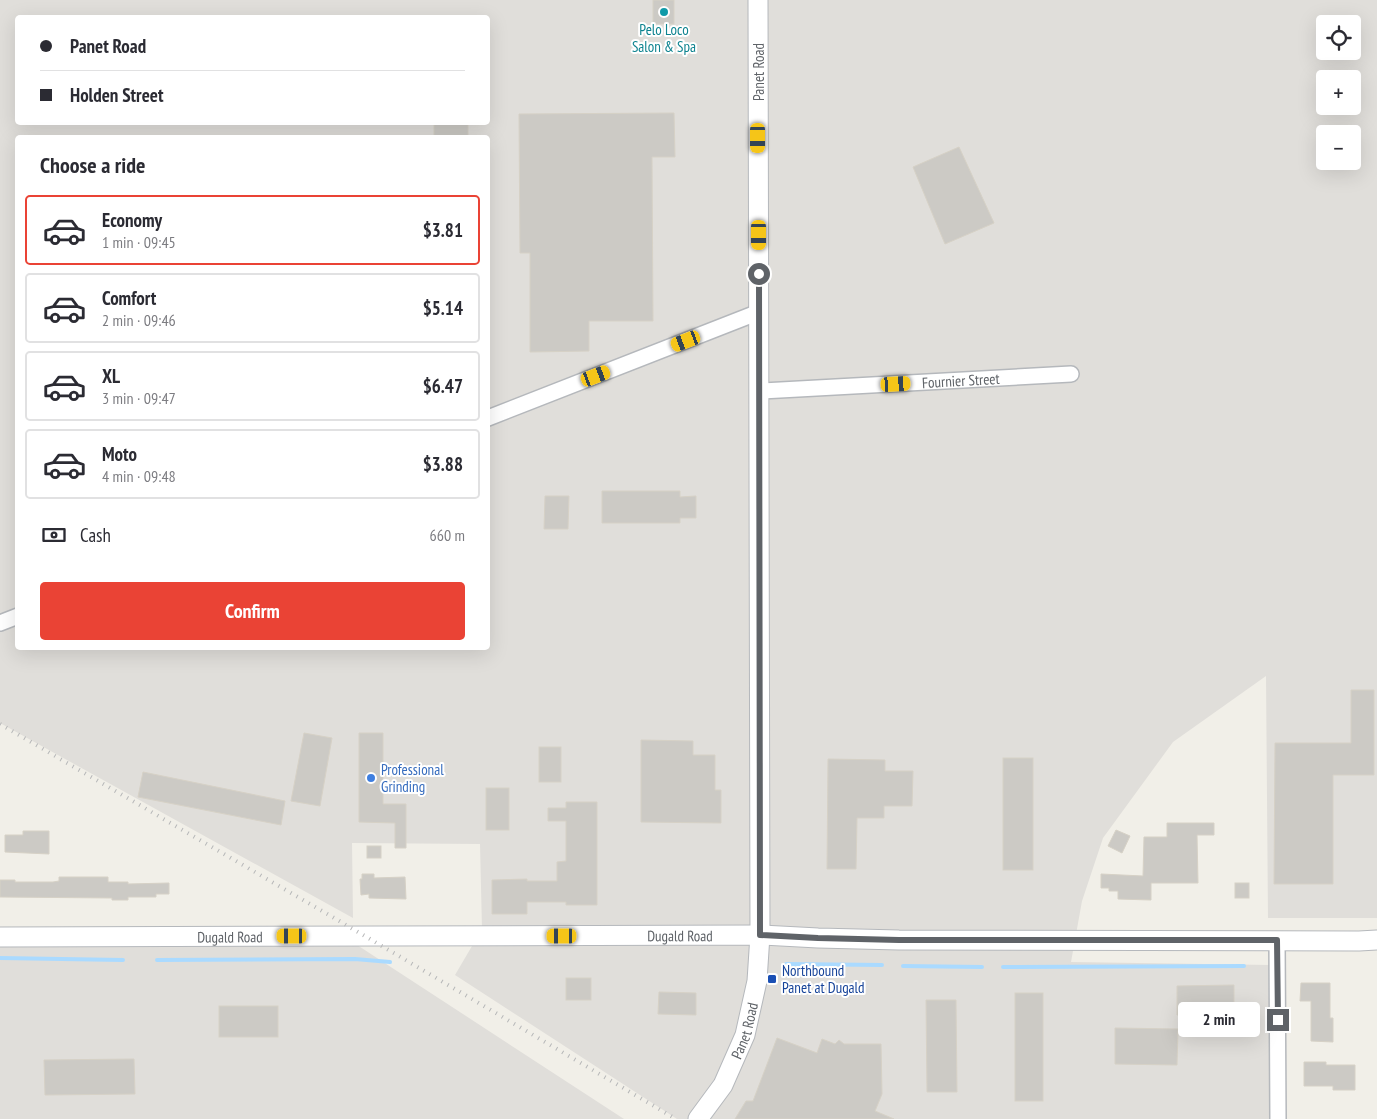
<!DOCTYPE html>
<html lang="en">
<head>
<meta charset="utf-8">
<style>
	:root { --surface:#fff; --page:#f7f7f7; --text:#2b2b33; --muted:#7c7c81; --line:#e1e1e2; --accent:#ea4335 }
	body { margin:0; font-family:"PT Sans Narrow",sans-serif; background:var(--page); color:var(--text); height:100vh; display:flex; flex-direction:column; font-size:19px; white-space:nowrap }
	* { box-sizing:border-box; margin:0 }
	p { font-size:16px; color:var(--muted) }
	.icon { flex:none; width:28px; height:28px; fill:none; stroke:currentColor; stroke-width:2; stroke-linecap:round; stroke-linejoin:round }
	.map { position:relative; flex:1; overflow:hidden }
	.details { position:absolute; left:15px; top:135px; width:475px; height:515px; display:flex; flex-direction:column; background:var(--surface); border-radius:5px; box-shadow:0 5px 20px #0002 }
	.details>* { flex:none }
	.banner { position:absolute; left:15px; top:15px; width:475px; height:110px; border-radius:5px; box-shadow:0 5px 20px #0002; display:grid; align-content:center; height:110px; padding:0 25px; background:var(--surface) }
	.tools { position:absolute; left:1316px; top:15px; display:grid; gap:10px }
	.tools a { display:grid; place-items:center; width:45px; height:45px; border-radius:5px; background:var(--surface); box-shadow:0 5px 20px #0002; font-size:25px }
	.end { position:absolute; width:22px; height:22px; margin:-11px; border:6px solid #5f6368; background:#fff; box-shadow:0 0 0 2px #fff }
	.from { border-radius:50% }
	.bubble { position:absolute; height:35px; border-radius:5px; background:var(--surface); box-shadow:0 5px 20px #0002; font-size:16px; font-weight:700; line-height:35px; text-align:center }
	.car { position:absolute; width:15px; height:30px; margin:-15px -8px; border-radius:6px; box-shadow:0 0 4px 1px #0007; background:linear-gradient(#f5c518 24%,#345 0 40%,#f5c518 0 76%,#345 0 86%,#f5c518 0) }
	.banner b { display:flex; align-items:center; gap:18px; height:48px; font-size:19px }
	.banner b+b { border-top:1px solid var(--line) }
	.banner i { width:12px; height:12px; background:var(--text) }
	ul { padding:0; list-style:none }
	li { display:flex; align-items:center; gap:15px; height:70px; margin:0 10px 8px; padding:0 15px; border:2px solid var(--line); border-radius:5px }
	li div { flex:1 }
	li b { display:block; font-size:19px }
	li em { font-style:normal; font-weight:700 }
	li.current { border-color:var(--accent) }
	li>.icon { width:45px; height:45px; stroke-width:1.5 }
	h2 { padding:0 25px; font-size:22px; line-height:60px }
	.pay { display:flex; align-items:center; gap:12px; height:55px; padding:0 25px; font-size:19px }
	.pay p { margin-inline-start:auto }
	.cta { display:flex; gap:10px; margin-top:auto; padding:10px 25px }
	.cta a { flex:1; height:58px; border-radius:5px; background:var(--accent); color:#fff; font-size:20px; font-weight:700; line-height:58px; text-align:center }
	.map>svg:first-child { display:block }
	.industrial { fill:#e0deda; fill-rule:evenodd }
	.lines { fill:none; stroke-linecap:round; stroke-linejoin:round }
	.stream { stroke:#aadaff; stroke-width:4 }
	.building { fill:#cccac5; stroke:#d6d1c6 }
	.minor-casing { stroke:#b5b8bc; stroke-width:18 }
	.tertiary-casing { stroke:#b5b8bc; stroke-width:21 }
	.minor { stroke:#fff; stroke-width:15 }
	.tertiary { stroke:#fff; stroke-width:19 }
	.rail { stroke:#b6b7b8; stroke-width:4; stroke-dasharray:1 6; stroke-linecap:butt }
	.route { stroke:#5f6368; stroke-width:6 }
	.culture-dot { fill:#0f9aa8; stroke:#fff; stroke-width:2 }
	.shop-dot { fill:#3f7fe0; stroke:#fff; stroke-width:2 }
	.transit-dot { fill:#1a4fb4; stroke:#fff; stroke-width:2 }
	.labels { text-anchor:middle; dominant-baseline:central; stroke-width:4; stroke-linejoin:round; paint-order:stroke }
	.culture-label { font-size:15px; fill:#0d838f; stroke:#fff }
	.street-label { font-size:15px; fill:#5f6368; stroke:#fff }
	.shop-label { font-size:15px; fill:#366cbe; stroke:#fff; text-anchor:start }
	.transit-label { font-size:15px; fill:#164399; stroke:#fff; text-anchor:start }
</style>
</head>
<body>
<div class="map">
<svg width="1377" height="1119" viewBox="0 0 1377 1119">
	<rect width="100%" height="100%" fill="#f1efe8"/>
	<g class="industrial">
		<path d="M 0,0 L 1377,0 L 1377,918 L 1268,918 L 1266,676 L 1173,742 L 1103,838 L 1082,901 L 1071,962 L 1270,965 L 1270,1119 L 677,1119 L 455,975 L 482,929 L 480,844 L 352,843 L 353,918 L 0,723 ZM 18,18 L 488,18 L 488,122 L 18,122 ZM 1325,24 L 1352,24 L 1352,51 L 1325,51 ZM 1325,79 L 1352,79 L 1352,106 L 1325,106 ZM 1325,134 L 1352,134 L 1352,161 L 1325,161 ZM 18,138 L 488,138 L 488,648 L 18,648 Z"/>
		<path d="M 354,943 L 624,1119 L 0,1119 L 0,944 Z"/>
	</g>
	<g class="lines">
		<g class="stream">
			<path d="M 0,958 L 123,960"/>
			<path d="M 157,960 L 355,959 L 390,962"/>
			<path d="M 786,964 L 882,965"/>
			<path d="M 903,966 L 982,967"/>
			<path d="M 1003,967 L 1244,966"/>
		</g>
	</g>
	<g class="building">
		<rect x="653" y="0" width="21" height="24"/>
		<path d="M 674,113 L 675,157 L 652,157 L 653,321 L 589,321 L 589,351 L 530,352 L 530,253 L 520,253 L 519,114 Z"/>
		<rect x="434" y="122" width="34" height="16"/>
		<path d="M 959,147 L 994,223 L 945,244 L 913,167 Z"/>
		<path d="M 602,491 L 680,491 L 680,497 L 696,496 L 696,518 L 680,518 L 680,523 L 602,523 Z"/>
		<path d="M 545,496 L 569,496 L 568,529 L 544,529 Z"/>
		<path d="M 1351,690 L 1374,690 L 1374,775 L 1333,775 L 1333,884 L 1274,884 L 1275,743 L 1351,743 Z"/>
		<path d="M 304,733 L 332,738 L 320,806 L 291,801 Z"/>
		<path d="M 359,733 L 383,733 L 383,804 L 406,804 L 406,848 L 395,848 L 395,823 L 359,822 Z"/>
		<path d="M 641,740 L 693,741 L 693,755 L 715,755 L 715,790 L 721,790 L 721,823 L 641,822 Z"/>
		<rect x="539" y="747" width="22" height="35"/>
		<rect x="1003" y="758" width="30" height="112"/>
		<path d="M 828,759 L 885,760 L 885,771 L 913,771 L 912,806 L 884,806 L 884,818 L 857,818 L 856,869 L 827,869 Z"/>
		<path d="M 143,772 L 285,801 L 281,825 L 138,797 Z"/>
		<rect x="486" y="788" width="23" height="42"/>
		<path d="M 566,802 L 597,802 L 597,905 L 566,905 L 566,902 L 527,902 L 527,914 L 492,914 L 492,880 L 527,879 L 527,881 L 557,881 L 557,862 L 566,861 L 566,821 L 548,821 L 548,808 L 566,808 Z"/>
		<path d="M 1167,823 L 1214,823 L 1214,835 L 1197,835 L 1198,883 L 1151,883 L 1151,900 L 1118,899 L 1118,891 L 1109,891 L 1109,888 L 1101,888 L 1101,874 L 1143,876 L 1144,837 L 1167,837 Z"/>
		<path d="M 1116,830 L 1130,836 L 1122,853 L 1108,846 Z"/>
		<path d="M 23,831 L 49,831 L 49,854 L 5,852 L 5,835 L 23,835 Z"/>
		<rect x="367" y="846" width="14" height="12"/>
		<path d="M 362,874 L 374,874 L 374,878 L 405,877 L 406,899 L 369,898 L 369,894 L 361,895 L 360,879 L 362,879 Z"/>
		<path d="M 59,877 L 108,877 L 108,882 L 128,882 L 128,884 L 169,883 L 169,894 L 156,894 L 156,897 L 128,897 L 128,900 L 112,900 L 112,898 L 0,897 L 0,880 L 15,880 L 15,882 L 53,882 L 59,881 Z"/>
		<rect x="1235" y="883" width="14" height="15"/>
		<rect x="566" y="978" width="25" height="22"/>
		<path d="M 1301,983 L 1330,983 L 1330,1018 L 1333,1018 L 1333,1042 L 1311,1041 L 1311,1001 L 1300,1001 Z"/>
		<path d="M 1234,985 L 1234,1014 L 1177,1015 L 1177,986 Z"/>
		<path d="M 659,992 L 696,993 L 696,1015 L 658,1014 Z"/>
		<rect x="1015" y="993" width="28" height="108"/>
		<path d="M 926,1000 L 956,1000 L 957,1092 L 927,1092 Z"/>
		<rect x="219" y="1006" width="59" height="31"/>
		<path d="M 1115,1028 L 1178,1029 L 1177,1065 L 1115,1064 Z"/>
		<path d="M 777,1038 L 817,1053 L 822,1039 L 835,1044 L 839,1040 L 844,1044 L 881,1044 L 882,1094 L 875,1111 L 894,1119 L 735,1119 L 746,1101 L 753,1101 Z"/>
		<path d="M 134,1059 L 135,1094 L 45,1095 L 44,1060 Z"/>
		<path d="M 1304,1062 L 1326,1062 L 1326,1065 L 1355,1065 L 1355,1090 L 1333,1090 L 1333,1086 L 1304,1086 Z"/>
	</g>
	<g class="lines">
		<g class="minor-casing">
			<g id="minor">
				<path id="s1" d="M 760,391 L 1071,374"/>
				<path d="M 488,418 L 759,312"/>
				<path d="M 0,623 L 18,616"/>
				<path d="M 1277,940 L 1278,1119"/>
			</g>
		</g>
		<g class="tertiary-casing">
			<g id="tertiary">
				<path id="s2" d="M 0,937 L 760,935 L 818,938 L 899,940 L 1359,941 L 1377,940"/>
				<path id="s3" d="M 698,1119 L 723,1085 L 745,1035 L 757,981 L 760,935 L 758,0"/>
			</g>
		</g>
		<use href="#minor" class="minor"/>
		<use href="#tertiary" class="tertiary"/>
		<path class="rail" d="M 0,724 L 341,922 L 676,1119"/>
	</g>
	<g class="lines">
		<path class="route" d="M 759,274 L 760,935 L 818,938 L 899,940 L 1277,940 L 1278,1020"/>
	</g>
	<circle class="culture-dot" cx="664" cy="12" r="5"/>
	<circle class="shop-dot" cx="371" cy="778" r="5"/>
	<rect class="transit-dot" x="767" y="974" width="10" height="10" rx="2.5"/>
	<g class="labels">
		<g class="culture-label">
			<text x="664" y="29">Pelo Loco<tspan x="664" dy="17">Salon &amp; Spa</tspan></text>
		</g>
		<g class="street-label">
			<text transform="translate(758 72) rotate(-90)">Panet Road</text>
			<text stroke="none"><textPath href="#s1" startOffset="201">Fournier Street</textPath></text>
			<text stroke="none"><textPath href="#s2" startOffset="230">Dugald Road</textPath></text>
			<text stroke="none"><textPath href="#s2" startOffset="680">Dugald Road</textPath></text>
			<text stroke="none"><textPath href="#s3" startOffset="101">Panet Road</textPath></text>
		</g>
		<g class="shop-label">
			<text x="381" y="769">Professional<tspan x="381" dy="17">Grinding</tspan></text>
		</g>
		<g class="transit-label">
			<text x="782" y="970">Northbound<tspan x="782" dy="17">Panet at Dugald</tspan></text>
		</g>
	</g>
</svg>
<div class="tools">
<a><svg class="icon" aria-label="locate" viewBox="0 0 24 24"><circle cx="12" cy="12" r="6"/><path d="M12 2v4M12 18v4M2 12h4M18 12h4"/></svg></a>
<a>+</a>
<a>−</a>
</div>
<i class="end from" style="left:759px;top:274px"></i>
<i class="end" style="left:1278px;top:1020px"></i>
<div class="bubble" style="left:1178px;top:1002px;width:82px">2 min</div>
<i class="car" style="left:758px;top:138px;rotate:180deg"></i>
<i class="car" style="left:759px;top:235px;rotate:180deg"></i>
<i class="car" style="left:686px;top:341px;rotate:249deg"></i>
<i class="car" style="left:596px;top:376px;rotate:69deg"></i>
<i class="car" style="left:896px;top:384px;rotate:87deg"></i>
<i class="car" style="left:292px;top:936px;rotate:270deg"></i>
<i class="car" style="left:562px;top:936px;rotate:270deg"></i>
<div class="banner">
<b><i class="from"></i>Panet Road</b>
<b><i></i>Holden Street</b>
</div>
<section class="details">
<h2>Choose a ride</h2>
<ul>
<li class="current"><svg class="icon" aria-label="car" viewBox="0 0 24 24"><path d="M5 17H2v-5l4-1 3-4h7l3 4 3 1v5h-3M9 17h6M6 11h13"/><circle cx="7" cy="17" r="2"/><circle cx="17" cy="17" r="2"/></svg><div><b>Economy</b><p>1 min · 09:45</p></div><em>$3.81</em></li>
<li><svg class="icon" aria-label="car" viewBox="0 0 24 24"><path d="M5 17H2v-5l4-1 3-4h7l3 4 3 1v5h-3M9 17h6M6 11h13"/><circle cx="7" cy="17" r="2"/><circle cx="17" cy="17" r="2"/></svg><div><b>Comfort</b><p>2 min · 09:46</p></div><em>$5.14</em></li>
<li><svg class="icon" aria-label="car" viewBox="0 0 24 24"><path d="M5 17H2v-5l4-1 3-4h7l3 4 3 1v5h-3M9 17h6M6 11h13"/><circle cx="7" cy="17" r="2"/><circle cx="17" cy="17" r="2"/></svg><div><b>XL</b><p>3 min · 09:47</p></div><em>$6.47</em></li>
<li><svg class="icon" aria-label="car" viewBox="0 0 24 24"><path d="M5 17H2v-5l4-1 3-4h7l3 4 3 1v5h-3M9 17h6M6 11h13"/><circle cx="7" cy="17" r="2"/><circle cx="17" cy="17" r="2"/></svg><div><b>Moto</b><p>4 min · 09:48</p></div><em>$3.88</em></li>
</ul>
<div class="pay"><svg class="icon" aria-label="cash" viewBox="0 0 24 24"><path d="M3 7h18v10H3z"/><circle cx="12" cy="12" r="2"/></svg>Cash<p>660 m</p></div>
<div class="cta"><a>Confirm</a></div>
</section>
</div>
</body>
</html>
